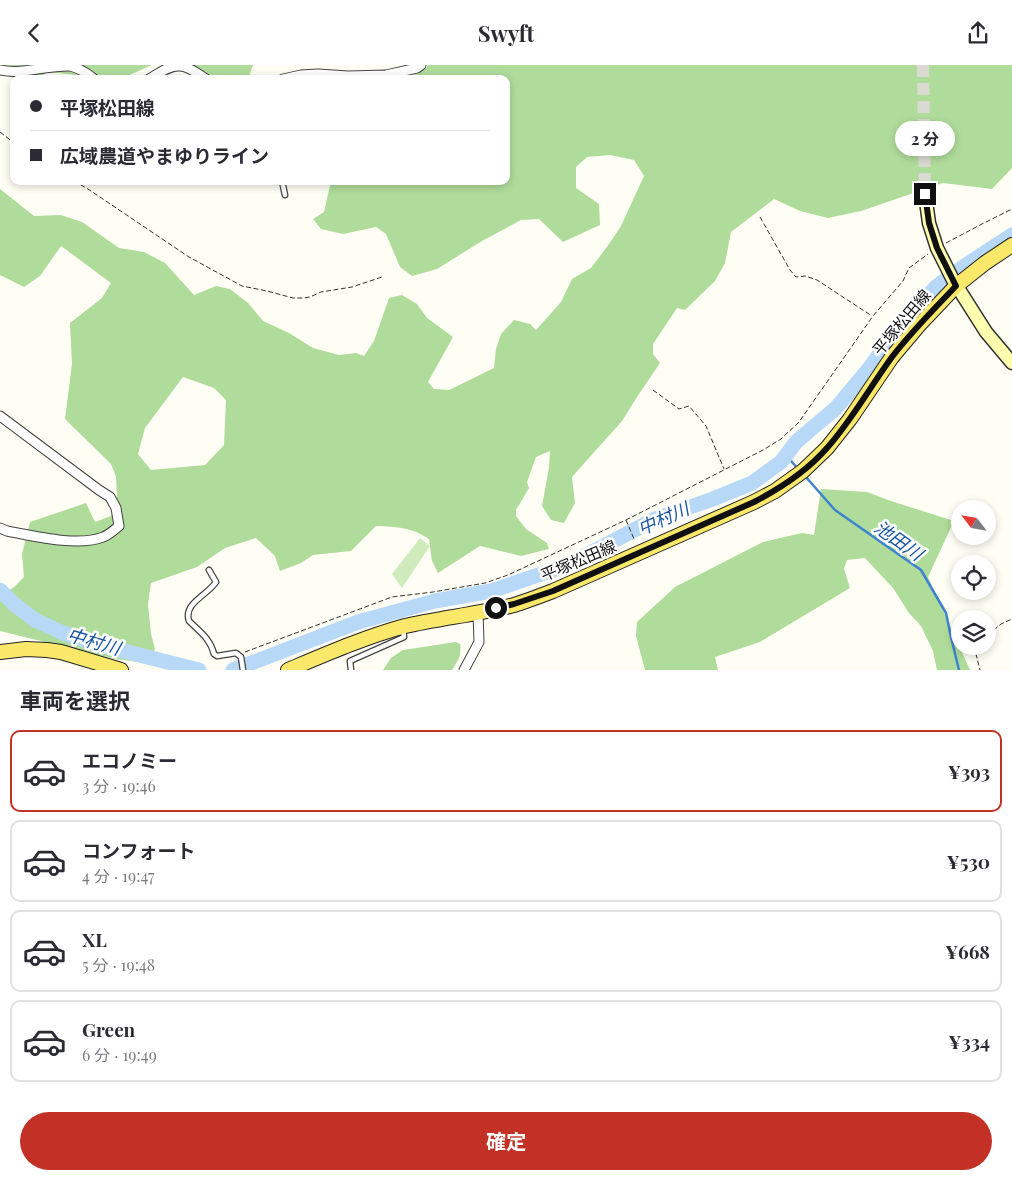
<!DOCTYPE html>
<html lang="ja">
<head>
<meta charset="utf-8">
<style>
	:root { --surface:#fff; --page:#f7f7f7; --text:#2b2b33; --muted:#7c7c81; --line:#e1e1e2; --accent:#c33126 }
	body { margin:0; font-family:"Playfair Display","Noto Sans JP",serif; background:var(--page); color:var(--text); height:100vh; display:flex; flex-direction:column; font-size:19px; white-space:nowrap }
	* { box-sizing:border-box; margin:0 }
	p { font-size:16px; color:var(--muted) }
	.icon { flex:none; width:28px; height:28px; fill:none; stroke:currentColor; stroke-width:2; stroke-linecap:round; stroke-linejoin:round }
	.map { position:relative; height:605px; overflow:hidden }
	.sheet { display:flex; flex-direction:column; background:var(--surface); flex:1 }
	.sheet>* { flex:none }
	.banner { position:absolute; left:10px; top:10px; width:500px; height:110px; border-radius:10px; box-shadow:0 2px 8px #0003; display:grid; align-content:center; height:110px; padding:0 20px; background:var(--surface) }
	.needle { width:32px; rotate:301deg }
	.fabs { position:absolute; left:951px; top:435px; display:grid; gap:10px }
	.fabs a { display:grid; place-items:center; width:45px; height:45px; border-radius:50%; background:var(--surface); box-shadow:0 2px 8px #0003; font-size:25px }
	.end { position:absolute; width:22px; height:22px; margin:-11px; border:6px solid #101010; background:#fff; box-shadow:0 0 0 2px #fff }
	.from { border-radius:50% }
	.bubble { position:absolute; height:35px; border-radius:18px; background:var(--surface); box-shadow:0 2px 8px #0003; font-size:16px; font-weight:700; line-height:35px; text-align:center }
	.banner b { display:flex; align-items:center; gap:18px; height:48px; font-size:19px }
	.banner b+b { border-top:1px solid var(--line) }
	.banner i { width:12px; height:12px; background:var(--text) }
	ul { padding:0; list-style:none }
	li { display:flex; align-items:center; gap:15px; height:82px; margin:0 10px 8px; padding:0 10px; border:2px solid var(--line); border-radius:10px }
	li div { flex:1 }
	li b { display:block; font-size:19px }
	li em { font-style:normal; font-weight:700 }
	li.on { border-color:var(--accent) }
	li>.icon { width:45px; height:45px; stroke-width:1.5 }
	h2 { padding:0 20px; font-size:22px; line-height:60px }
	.primary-button { display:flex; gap:10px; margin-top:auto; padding:10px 20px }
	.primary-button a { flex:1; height:58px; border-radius:30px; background:var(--accent); color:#fff; font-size:20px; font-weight:700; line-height:58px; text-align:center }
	header { display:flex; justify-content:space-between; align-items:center; height:65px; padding:0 20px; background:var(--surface); font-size:22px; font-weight:700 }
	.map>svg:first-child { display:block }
	.green { fill:#cfebbc }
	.forest { fill:#b0dc9b; fill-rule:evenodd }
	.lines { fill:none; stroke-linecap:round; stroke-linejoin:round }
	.stream { stroke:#3e83cf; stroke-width:2.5 }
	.river { stroke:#b8d8f7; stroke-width:15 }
	.secondary-tunnel { stroke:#dbdad2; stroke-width:12; stroke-dasharray:12 6; stroke-linecap:butt }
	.lane-casing { stroke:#434343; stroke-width:7 }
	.street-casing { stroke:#434343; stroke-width:11 }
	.secondary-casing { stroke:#323232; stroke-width:15 }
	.primary-casing { stroke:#212121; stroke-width:16 }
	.path { stroke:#323232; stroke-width:1; stroke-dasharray:5 2.5; stroke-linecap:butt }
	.lane { stroke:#fff; stroke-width:4.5 }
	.street { stroke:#fff; stroke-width:9 }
	.secondary { stroke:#feffaf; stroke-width:12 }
	.primary { stroke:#f9e86a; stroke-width:14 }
	.route { stroke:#101010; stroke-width:6 }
	.labels { text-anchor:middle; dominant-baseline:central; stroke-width:5; stroke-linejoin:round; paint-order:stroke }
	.street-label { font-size:16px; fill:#101010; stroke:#fff }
	.water-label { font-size:18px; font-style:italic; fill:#1756a5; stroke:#fff }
</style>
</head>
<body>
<header><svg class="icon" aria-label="back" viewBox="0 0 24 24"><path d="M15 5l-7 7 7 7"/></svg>Swyft<svg class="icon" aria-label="share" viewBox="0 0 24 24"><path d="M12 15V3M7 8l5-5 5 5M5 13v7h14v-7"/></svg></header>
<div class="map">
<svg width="1012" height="605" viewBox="0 0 1012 605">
	<rect width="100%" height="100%" fill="#fffef4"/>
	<path class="green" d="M 420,473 L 430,481 L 402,523 L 392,509 Z"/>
	<g class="forest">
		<path d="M 1,0 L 152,0 L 125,12 L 106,13 L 47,7 L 39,14 L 14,14 L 14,15 Z"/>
		<path d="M 191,0 L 253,0 L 248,14 L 199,14 Z"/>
		<path d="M 428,0 L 1012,0 L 1012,103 L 992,124 L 943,118 L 861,146 L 828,153 L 800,146 L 774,134 L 731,167 L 725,198 L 715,216 L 685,245 L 677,243 L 653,279 L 653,289 L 660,298 L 637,332 L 622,356 L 572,412 L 575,438 L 564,458 L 551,455 L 542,441 L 549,402 L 550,386 L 536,392 L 527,417 L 529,423 L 516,445 L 516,451 L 526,464 L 547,478 L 549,484 L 521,491 L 480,481 L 438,508 L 432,496 L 429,474 C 411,462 397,462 376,461 L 351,486 L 313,490 L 301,498 L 280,506 L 275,491 L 256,473 L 225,483 L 197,502 L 151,518 L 148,539 L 151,569 L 155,584 L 147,598 L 115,594 L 0,566 L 0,529 L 13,523 L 24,512 L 22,489 L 30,457 L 86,438 L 95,457 L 111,451 L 117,431 L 116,412 L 111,399 L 65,354 L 72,299 L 70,258 L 102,233 L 111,218 L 61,181 L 40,211 L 24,222 L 0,210 L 0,124 L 34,151 L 61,150 L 82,157 L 119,183 L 144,187 L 165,198 L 194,230 L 216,221 L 230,224 L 248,238 L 263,256 L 289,268 L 313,283 L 339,290 L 356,288 L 364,291 L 374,276 L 389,233 L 402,230 L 417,239 L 427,253 L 453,272 L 428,317 L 434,324 L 449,325 L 494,303 L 496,284 L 501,269 L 514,255 L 530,259 L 536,265 L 561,237 L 572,214 L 591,203 L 609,179 L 621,161 L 644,111 L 634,95 L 610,90 L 587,92 L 576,102 L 576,123 L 599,139 L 600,160 L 563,177 L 539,154 L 521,155 L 482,176 L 437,204 L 412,211 L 400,202 L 386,169 L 376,162 L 343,169 L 321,164 L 313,154 L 324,147 L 331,116 L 506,116 L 506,14 L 397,14 L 426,3 ZM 183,312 L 214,323 L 226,335 L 224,380 L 205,400 L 151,405 L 138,389 L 145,363 Z"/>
		<path d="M 821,424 L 867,427 L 891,436 L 954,456 L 928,512 L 970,605 L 937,605 L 933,586 L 921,561 L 909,548 L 893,523 L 865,493 L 847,495 L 844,504 L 850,523 L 760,577 L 715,592 L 718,605 L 645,605 L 636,571 L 637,557 L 675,522 L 763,477 L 802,468 L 814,470 Z"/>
		<path d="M 456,577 L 460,579 C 462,589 458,596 452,605 L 383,605 L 391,593 L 403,585 Z"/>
	</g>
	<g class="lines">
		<g class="stream">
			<path d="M 786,390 L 798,404"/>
			<path d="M 805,411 L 835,445 L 921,505 L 946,548 L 951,572 L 959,605"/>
		</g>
		<g class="river">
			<path d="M 0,525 L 14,539 L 35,555 L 63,568 L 100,580 L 199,605"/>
			<path d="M 233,605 L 358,557 L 435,536 L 491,526 L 568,500 L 655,454 L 713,434 L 752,418 L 781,397 L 796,377 L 836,343 L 871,301 L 890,274 L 915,244 L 937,221 L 966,200 L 1012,170"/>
		</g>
		<path class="secondary-tunnel" d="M 923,0 L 925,129"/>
		<g class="lane-casing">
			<g id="lane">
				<path d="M 282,116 L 285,130"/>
				<path d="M 209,505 L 216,517 C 208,530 183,538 189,556 C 200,567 210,573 214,589 L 217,591 L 236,588 L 241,592 L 243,605"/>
				<path d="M 351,605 L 350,596 L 404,572 L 403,564"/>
			</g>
		</g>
		<g class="street-casing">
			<g id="street">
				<path d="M 0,5 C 23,10 47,0 70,1 C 79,3 87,8 94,14"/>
				<path d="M 149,14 C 158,9 169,0 180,1 C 189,1 199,10 206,14"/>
				<path d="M 283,14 L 301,10 L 318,9 L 348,11 L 386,10 L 417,3 L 421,0"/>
				<path d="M 0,351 L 99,425 L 110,432 L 116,443 L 119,461 C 114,465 109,470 103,472 C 78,482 34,471 7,466 L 0,463"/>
				<path d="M 464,605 L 479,577 L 478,547"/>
			</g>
		</g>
		<g class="secondary-casing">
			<path id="secondary" d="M 925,129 L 929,158 L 937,183 L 953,215 L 986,267 L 1012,298"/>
		</g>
		<g class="primary-casing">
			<g id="primary">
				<path d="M 0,587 L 26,584 L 47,585 L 61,587 L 121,605"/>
				<path d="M 288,605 C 326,589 365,572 405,561 C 441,553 478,549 514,540 C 527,536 540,531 553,526 L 754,437 L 775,426 L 803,406 L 827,383 L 850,354 L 892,292 L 919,260 L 956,221 L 985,198 L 1012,180"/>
			</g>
		</g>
		<g class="path">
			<path d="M 0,67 L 14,78"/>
			<path d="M 74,116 L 88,124 L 189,192 L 242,221 L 267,226 L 293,233 L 304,233 L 310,232 L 321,227 L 352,222 L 382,212"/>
			<path d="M 760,152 L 790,205 L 796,212 L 805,211 L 817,215 L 872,251"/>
			<path d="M 946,178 L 982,159 L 1012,144"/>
			<path d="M 653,325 L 679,344 L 689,341 L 706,361 L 724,404"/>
			<path d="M 626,455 L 634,474"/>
			<path d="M 988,570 L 1001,559 L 1012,554"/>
			<path d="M 977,581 L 976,589 L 980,605"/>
			<path d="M 245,587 L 392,532 L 433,527 L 485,518 L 508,510 L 626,455 L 763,385 L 781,374 L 799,357 L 873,251 L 903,216 L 909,203 L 928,189"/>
		</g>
		<use href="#lane" class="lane"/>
		<use href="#street" class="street"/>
		<use href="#secondary" class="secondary"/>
		<use href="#primary" class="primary"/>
	</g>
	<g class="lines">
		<path class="route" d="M 496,543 L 514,539 L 553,526 L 754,437 C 781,423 807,406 827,383 C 852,355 870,322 892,292 C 911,267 934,244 956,221 L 937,183 L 929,158 L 925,129"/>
	</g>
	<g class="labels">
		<g class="street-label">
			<text transform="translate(901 257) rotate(-50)">平塚松田線</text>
			<text transform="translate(578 495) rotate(-23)">平塚松田線</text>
		</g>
		<g class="water-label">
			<text transform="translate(663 453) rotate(-24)">中村川</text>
			<text transform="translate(899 475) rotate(35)">池田川</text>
			<text transform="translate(94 576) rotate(16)">中村川</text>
		</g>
	</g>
</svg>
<div class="fabs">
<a><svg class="needle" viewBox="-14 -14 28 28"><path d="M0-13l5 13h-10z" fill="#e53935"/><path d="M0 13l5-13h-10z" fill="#7c7c81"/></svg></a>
<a><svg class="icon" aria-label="locate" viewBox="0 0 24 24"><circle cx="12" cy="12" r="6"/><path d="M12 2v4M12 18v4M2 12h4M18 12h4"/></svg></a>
<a><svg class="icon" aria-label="layers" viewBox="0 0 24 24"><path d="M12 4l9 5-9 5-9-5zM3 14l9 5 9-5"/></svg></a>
</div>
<i class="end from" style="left:496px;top:543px"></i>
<i class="end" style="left:925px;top:129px"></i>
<div class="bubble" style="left:895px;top:56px;width:60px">2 分</div>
<div class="banner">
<b><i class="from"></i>平塚松田線</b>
<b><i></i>広域農道やまゆりライン</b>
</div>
</div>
<section class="sheet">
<h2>車両を選択</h2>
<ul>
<li class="on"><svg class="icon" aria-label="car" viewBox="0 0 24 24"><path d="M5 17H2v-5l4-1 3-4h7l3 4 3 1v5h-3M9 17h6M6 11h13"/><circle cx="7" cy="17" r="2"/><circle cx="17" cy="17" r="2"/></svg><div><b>エコノミー</b><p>3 分 · 19:46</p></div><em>¥393</em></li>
<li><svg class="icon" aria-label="car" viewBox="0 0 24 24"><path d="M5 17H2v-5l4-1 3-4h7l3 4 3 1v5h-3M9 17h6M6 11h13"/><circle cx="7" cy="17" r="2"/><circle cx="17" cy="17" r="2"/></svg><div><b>コンフォート</b><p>4 分 · 19:47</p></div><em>¥530</em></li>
<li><svg class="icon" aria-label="car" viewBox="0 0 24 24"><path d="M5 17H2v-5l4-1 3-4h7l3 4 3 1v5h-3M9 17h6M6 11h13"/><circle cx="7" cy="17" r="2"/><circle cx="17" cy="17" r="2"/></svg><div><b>XL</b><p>5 分 · 19:48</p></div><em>¥668</em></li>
<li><svg class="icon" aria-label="car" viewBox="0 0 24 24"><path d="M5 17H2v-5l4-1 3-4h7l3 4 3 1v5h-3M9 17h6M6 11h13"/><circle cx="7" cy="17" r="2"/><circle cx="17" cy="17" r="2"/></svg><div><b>Green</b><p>6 分 · 19:49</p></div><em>¥334</em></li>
</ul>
<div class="primary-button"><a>確定</a></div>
</section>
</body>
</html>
